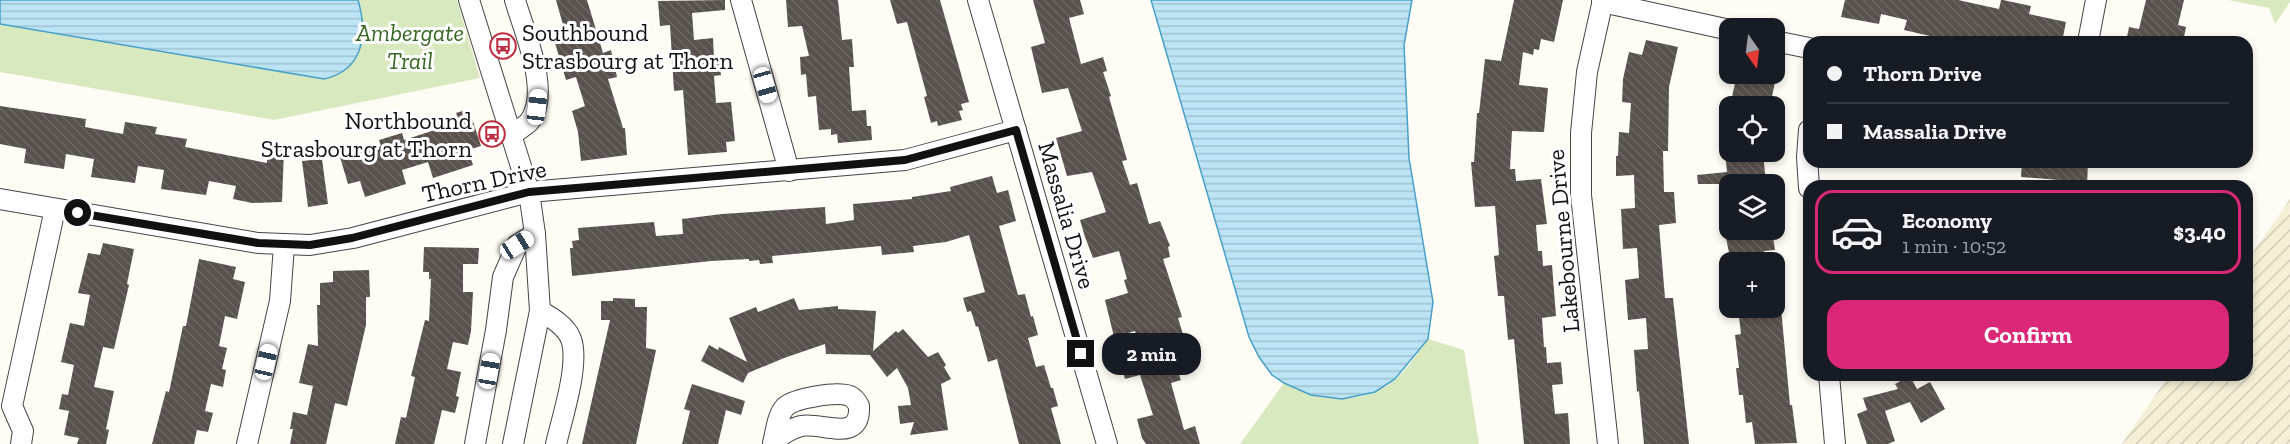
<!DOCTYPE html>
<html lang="en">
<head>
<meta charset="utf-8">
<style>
	:root { --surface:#171b24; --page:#242831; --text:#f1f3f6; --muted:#9ea1a6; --line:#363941; --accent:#db2777 }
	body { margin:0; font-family:"Zilla Slab",serif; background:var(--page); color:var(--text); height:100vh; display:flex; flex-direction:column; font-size:22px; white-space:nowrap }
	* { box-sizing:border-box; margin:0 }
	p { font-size:20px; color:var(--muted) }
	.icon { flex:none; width:33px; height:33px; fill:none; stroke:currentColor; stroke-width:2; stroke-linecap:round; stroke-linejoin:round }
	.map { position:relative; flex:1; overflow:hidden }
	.drawer { position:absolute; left:1803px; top:180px; width:450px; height:201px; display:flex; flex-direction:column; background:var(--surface); border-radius:18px; box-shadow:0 3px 9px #0003 }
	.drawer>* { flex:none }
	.hud { position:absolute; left:1803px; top:36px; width:450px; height:132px; border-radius:18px; box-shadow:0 3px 9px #0003; display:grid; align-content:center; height:132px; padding:0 24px; background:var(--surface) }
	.needle { width:39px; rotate:166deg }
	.tools { position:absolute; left:1719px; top:18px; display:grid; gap:12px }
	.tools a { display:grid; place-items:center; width:66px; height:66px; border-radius:12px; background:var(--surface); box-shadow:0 3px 9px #0003; font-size:30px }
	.end { position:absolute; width:27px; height:27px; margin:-14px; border:8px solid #111; background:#fff; box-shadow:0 0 0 3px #fff }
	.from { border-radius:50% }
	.bubble { position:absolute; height:42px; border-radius:18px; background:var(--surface); box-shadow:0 3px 9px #0003; font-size:20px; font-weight:700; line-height:42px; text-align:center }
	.car { position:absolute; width:18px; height:36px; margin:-18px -9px; border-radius:8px; box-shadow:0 0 4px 2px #0007; background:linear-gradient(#fff 24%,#345 0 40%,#fff 0 76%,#345 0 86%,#fff 0) }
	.hud b { display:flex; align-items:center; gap:21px; height:57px; font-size:22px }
	.hud b+b { border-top:2px solid var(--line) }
	.hud i { width:15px; height:15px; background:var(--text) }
	ul { padding:10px 0 0; list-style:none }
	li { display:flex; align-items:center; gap:18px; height:84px; margin:0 12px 9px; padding:0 12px; border:3px solid transparent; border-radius:18px }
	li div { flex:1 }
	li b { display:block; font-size:22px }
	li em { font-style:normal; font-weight:700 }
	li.current { border-color:var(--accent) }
	li>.icon { width:54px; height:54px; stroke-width:1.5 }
	.primary-button { display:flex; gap:12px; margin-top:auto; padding:12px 24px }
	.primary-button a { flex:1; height:69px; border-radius:18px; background:var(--accent); color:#fff; font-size:24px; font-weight:700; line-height:69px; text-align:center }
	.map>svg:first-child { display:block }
	.farmland { fill:url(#farmland-furrows) }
	.park { fill:#d9e9bf }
	.water { fill:url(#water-rules); stroke:#46a0c8; stroke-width:1.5 }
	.building { fill:url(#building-back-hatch) }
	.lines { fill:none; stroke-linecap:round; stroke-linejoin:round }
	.minor-casing { stroke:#444; stroke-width:22 }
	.minor { stroke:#fff; stroke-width:20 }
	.route { stroke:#111; stroke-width:8 }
	.labels { text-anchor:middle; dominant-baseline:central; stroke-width:6; stroke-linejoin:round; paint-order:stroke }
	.park-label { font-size:24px; font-style:italic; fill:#376723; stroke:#fff }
	.poi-label { font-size:24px; fill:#111; stroke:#fff; text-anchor:start }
	.street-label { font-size:24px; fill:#111; stroke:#fff }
</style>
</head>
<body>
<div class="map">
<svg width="2290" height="444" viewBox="0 0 2290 444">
	<defs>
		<pattern id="farmland-furrows" width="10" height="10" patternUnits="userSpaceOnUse" patternTransform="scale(1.5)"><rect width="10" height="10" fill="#f4efd6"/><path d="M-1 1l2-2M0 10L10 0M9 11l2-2" fill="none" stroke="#d0ccb7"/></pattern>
		<pattern id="water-rules" width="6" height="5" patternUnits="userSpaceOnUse" patternTransform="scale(1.5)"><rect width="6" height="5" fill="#bce4f4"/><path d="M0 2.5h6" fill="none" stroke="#a1c3d0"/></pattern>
		<pattern id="building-back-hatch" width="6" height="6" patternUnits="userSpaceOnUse" patternTransform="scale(1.5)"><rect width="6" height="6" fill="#59514e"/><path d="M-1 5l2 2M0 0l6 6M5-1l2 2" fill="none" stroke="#6c6663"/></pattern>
	</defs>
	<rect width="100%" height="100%" fill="#fffcf5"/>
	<path class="farmland" d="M 2290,199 L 2290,444 L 2122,444 L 2169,375 L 2247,375 L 2247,261 Z"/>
	<g class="park">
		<path d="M 358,0 L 457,0 L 480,78 L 274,120 L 0,72 L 0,24 L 324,79 C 364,70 368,33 358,0 Z"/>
		<path d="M 2228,0 L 2290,0 L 2290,2 L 2275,24 L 2269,8 Z"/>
		<path d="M 1428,339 L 1464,350 L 1479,444 L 1240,444 L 1284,383 C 1320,401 1361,407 1395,380 C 1408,369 1417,353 1428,339 Z"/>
	</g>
	<g class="water">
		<path d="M 0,0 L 358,0 C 368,34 364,70 324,79 L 0,24 Z"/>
		<path d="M 1151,0 L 1412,0 L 1404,45 L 1409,158 L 1433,302 L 1428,339 L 1395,379 L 1375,392 L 1342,399 L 1311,395 L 1284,383 L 1272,375 L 1259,357 L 1249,337 Z"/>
	</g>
	<g class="building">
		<path d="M 556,0 L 587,0 L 603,53 L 611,50 L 617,77 L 608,79 L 623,128 L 625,128 L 627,155 L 581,161 L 578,132 L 572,111 L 585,106 L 576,77 L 566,80 L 555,43 L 567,39 Z"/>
		<path d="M 725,0 L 725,10 L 692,13 L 694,40 L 713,38 L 714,59 L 719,58 L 721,75 L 714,76 L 716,103 L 731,102 L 735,141 L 726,142 L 727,152 L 688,155 L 683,90 L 674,91 L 670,25 L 660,26 L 658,1 Z"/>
		<path d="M 786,0 L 838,0 L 842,40 L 852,39 L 854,67 L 849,67 L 852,111 L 866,110 L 867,126 L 871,126 L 872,140 L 838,143 L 837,134 L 831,135 L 831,129 L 819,130 L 816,96 L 808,97 L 806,74 L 801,75 L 800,57 L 809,56 L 802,26 L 788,27 Z"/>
		<path d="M 890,0 L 940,0 L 969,102 L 961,104 L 963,110 L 959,111 L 962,120 L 938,126 L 937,121 L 931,123 L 924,97 L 927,96 L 907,22 L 897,24 Z"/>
		<path d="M 1033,0 L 1080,0 L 1084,14 L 1069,18 L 1081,64 L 1103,57 L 1107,71 L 1103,72 L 1111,96 L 1109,97 L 1127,160 L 1122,161 L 1130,185 L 1137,183 L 1149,224 L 1160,221 L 1170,246 L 1168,247 L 1170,257 L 1163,259 L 1182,317 L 1178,318 L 1192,364 L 1177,369 L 1181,380 L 1171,383 L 1184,430 L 1195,426 L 1200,444 L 1146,444 L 1142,438 L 1137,419 L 1153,415 L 1140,375 L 1125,379 L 1120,363 L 1143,356 L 1135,331 L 1114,337 L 1105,300 L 1128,293 L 1124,280 L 1127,279 L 1119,251 L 1093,258 L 1085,237 L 1080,220 L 1106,212 L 1092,172 L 1067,176 L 1056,138 L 1082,131 L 1068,88 L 1042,93 L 1031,47 L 1045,43 Z"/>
		<path d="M 1514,0 L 1563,0 L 1554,42 L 1541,39 L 1539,50 L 1534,49 L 1533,55 L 1523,52 L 1519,85 L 1548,88 L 1544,132 L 1512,131 L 1510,169 L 1515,169 L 1516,181 L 1541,179 L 1547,224 L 1536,225 L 1538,251 L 1542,251 L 1543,266 L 1552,265 L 1556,316 L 1542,318 L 1544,347 L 1546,347 L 1547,363 L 1561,362 L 1563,384 L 1552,385 L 1555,414 L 1568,413 L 1570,444 L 1524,444 L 1514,339 L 1508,340 L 1504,296 L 1498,296 L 1494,256 L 1499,255 L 1495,206 L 1475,207 L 1471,162 L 1474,162 L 1477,113 L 1479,113 L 1485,59 L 1501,61 Z"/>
		<path d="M 1845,0 L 1958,0 L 1999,9 L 2001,0 L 2003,0 L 2031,6 L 2029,14 L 2066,22 L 2062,42 L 1956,42 L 1904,30 L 1907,20 L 1881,14 L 1879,24 L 1841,17 Z"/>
		<path d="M 2146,0 L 2184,0 L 2178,25 L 2186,27 L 2183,42 L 2126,42 L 2129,27 L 2139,29 Z"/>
		<path d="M 1646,40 L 1678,47 L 1669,87 L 1668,151 L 1663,151 L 1664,192 L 1674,192 L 1676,223 L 1659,225 L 1665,298 L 1673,298 L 1689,444 L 1644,444 L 1639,391 L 1637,392 L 1634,350 L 1648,349 L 1646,318 L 1628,320 L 1625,280 L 1639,278 L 1637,248 L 1623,249 L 1621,209 L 1635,208 L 1634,175 L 1616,176 L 1616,156 L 1618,156 L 1619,132 L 1629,133 L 1631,103 L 1622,102 L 1623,79 L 1629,52 L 1642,55 Z"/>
		<path d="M 1737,74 L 1765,74 L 1764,80 L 1775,82 L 1770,106 L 1730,106 Z"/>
		<path d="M 0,106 L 86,119 L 85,127 L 123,134 L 125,122 L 157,127 L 155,134 L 187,139 L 185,147 L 267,163 L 267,150 L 284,150 L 282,202 L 252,203 L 233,199 L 236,186 L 209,181 L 206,195 L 161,189 L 164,170 L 138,166 L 135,183 L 91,177 L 94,159 L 66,154 L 64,169 L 24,163 L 26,149 L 0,144 Z"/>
		<path d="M 469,109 L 481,146 L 468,150 L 473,165 L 433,178 L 428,162 L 402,170 L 406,184 L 365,197 L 360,181 L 348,184 L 340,157 L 381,146 L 379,140 L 402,133 L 404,140 L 444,127 L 443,123 L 458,119 L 456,113 Z"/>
		<path d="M 1725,152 L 1763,152 L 1766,184 L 1698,184 L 1697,175 L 1727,172 Z"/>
		<path d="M 322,159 L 328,204 L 308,207 L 302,161 Z"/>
		<path d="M 2022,162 L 2088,162 L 2087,186 L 2059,186 L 2059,180 L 2021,177 Z"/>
		<path d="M 992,176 L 997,193 L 1008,190 L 1016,221 L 999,226 L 1018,295 L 1025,294 L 1031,317 L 1033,316 L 1038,335 L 1028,338 L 1036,367 L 1044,365 L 1051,388 L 1053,388 L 1058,406 L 1051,408 L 1061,444 L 1019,444 L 997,359 L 988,362 L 978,326 L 976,327 L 971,311 L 967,312 L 963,298 L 985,292 L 969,235 L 946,242 L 913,246 L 914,252 L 882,255 L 881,246 L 772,256 L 773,263 L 760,264 L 759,260 L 749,261 L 749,259 L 711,261 L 572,276 L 570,248 L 573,248 L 572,241 L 579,240 L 578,228 L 654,222 L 656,236 L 683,234 L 682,219 L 722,214 L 825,207 L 826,224 L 854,220 L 853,204 L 912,199 L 912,197 L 951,191 L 950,187 Z"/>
		<path d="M 1733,230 L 1772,230 L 1775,250 L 1764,251 L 1765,262 L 1731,262 L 1726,238 L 1734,237 Z"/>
		<path d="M 103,243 L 134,249 L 127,284 L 129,285 L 114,349 L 103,347 L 94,387 L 114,391 L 106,429 L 109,430 L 106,444 L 77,444 L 79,438 L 64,435 L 69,411 L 59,409 L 62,394 L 68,395 L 74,365 L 61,362 L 70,323 L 84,326 L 90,295 L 78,293 L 88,253 L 100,255 Z"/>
		<path d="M 424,247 L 479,248 L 478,264 L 463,264 L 463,292 L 473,292 L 471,331 L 468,345 L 453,342 L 447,369 L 461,372 L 456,396 L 459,397 L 455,413 L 442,410 L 434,444 L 395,444 L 401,417 L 406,418 L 415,377 L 411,376 L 425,320 L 429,321 L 431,279 L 429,279 L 429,272 L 423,272 Z"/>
		<path d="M 199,259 L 236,267 L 233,279 L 245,282 L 237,319 L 225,316 L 219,346 L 227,348 L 222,369 L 226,370 L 223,387 L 211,384 L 205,411 L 213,413 L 208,432 L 197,430 L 194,444 L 152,444 L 166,391 L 169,392 L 183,326 L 186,326 Z"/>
		<path d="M 369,270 L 370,297 L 366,297 L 366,325 L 347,406 L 335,403 L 326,444 L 290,444 L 293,429 L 290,429 L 293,412 L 307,415 L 313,386 L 299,383 L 308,344 L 318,346 L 317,305 L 320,305 L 320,283 L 333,282 L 333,271 Z"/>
		<path d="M 613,298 L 635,299 L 635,307 L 647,307 L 646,348 L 656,350 L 636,444 L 582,444 L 610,320 L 601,320 L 601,301 L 613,301 Z"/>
		<path d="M 794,298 L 799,310 L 838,306 L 838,309 L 876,311 L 873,351 L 896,331 L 898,333 L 903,329 L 928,357 L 938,352 L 946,365 L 944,367 L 951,379 L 941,384 L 948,430 L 910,435 L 914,422 L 900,424 L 898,406 L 911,405 L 908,388 L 897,368 L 887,377 L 870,355 L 826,354 L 825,344 L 784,358 L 748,373 L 743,383 L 701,361 L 709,345 L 718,350 L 719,347 L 747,362 L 729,318 L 756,307 L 758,312 Z"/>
		<path d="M 1738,308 L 1781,308 L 1790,405 L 1792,405 L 1797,443 L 1755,444 L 1752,422 L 1746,423 L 1743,395 L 1739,395 L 1736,368 L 1739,368 L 1735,335 L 1741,334 Z"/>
		<path d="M 1910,376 L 1917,389 L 1930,382 L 1945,409 L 1921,423 L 1910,402 L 1885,411 L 1895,441 L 1888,444 L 1867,444 L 1857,414 L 1867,410 L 1863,398 L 1898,389 L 1895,384 Z"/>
		<path d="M 692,384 L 745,401 L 741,415 L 726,410 L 718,444 L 682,444 L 690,411 L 684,409 Z"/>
	</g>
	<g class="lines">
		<g class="minor-casing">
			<g id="minor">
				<path d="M 469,0 L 529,192 L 535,234 L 540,311 L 513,444"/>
				<path d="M 741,0 L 789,171"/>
				<path d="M 978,0 L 1107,444"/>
				<path d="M 1603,0 L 1587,72 L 1581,133 L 1581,195 L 1608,444"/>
				<path d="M 1602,2 L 1730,30"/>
				<path d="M 1774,41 L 1809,48"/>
				<path d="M 2088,42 L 2096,0"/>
				<path d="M 1809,130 L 1807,157 L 1809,188"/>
				<path d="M 510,136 C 516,131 524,127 529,122 C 552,93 524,32 515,0"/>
				<path d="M 0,199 L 258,243 L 310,245 L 353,238 L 529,192 L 905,160 L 1016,130"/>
				<path d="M 540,311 C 551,317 566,326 571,339 C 580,364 562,418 556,444"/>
				<path d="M 1829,375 L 1835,444"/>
				<path d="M 21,444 L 23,431 L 12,406 L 55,209"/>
				<path d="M 247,444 L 280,301 L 284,245"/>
				<path d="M 475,444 L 496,330 L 503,277 L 517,245 L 535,234"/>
				<path d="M 773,444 L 773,443 C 776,432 777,416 785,407 C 795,398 837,391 850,396 C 854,398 857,402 859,406 C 861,444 823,422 801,426 C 789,429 782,435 773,443"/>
			</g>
		</g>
		<use href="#minor" class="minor"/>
	</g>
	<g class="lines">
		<path class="route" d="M 78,213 L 258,243 L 310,245 L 352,238 L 529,192 L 905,160 L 1016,130 L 1081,354"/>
	</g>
	<defs>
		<g id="bus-ring" transform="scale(1.35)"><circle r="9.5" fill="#fff" stroke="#bc2e41" stroke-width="1.5"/><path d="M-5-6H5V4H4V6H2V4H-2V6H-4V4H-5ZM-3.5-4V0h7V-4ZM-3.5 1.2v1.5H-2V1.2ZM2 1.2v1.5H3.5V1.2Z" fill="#bc2e41"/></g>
	</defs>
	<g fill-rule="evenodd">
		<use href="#bus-ring" x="503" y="46"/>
		<use href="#bus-ring" x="492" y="134"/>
	</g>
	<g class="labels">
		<g class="park-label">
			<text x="410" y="32">Ambergate<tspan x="410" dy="28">Trail</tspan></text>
		</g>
		<g class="poi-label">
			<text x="522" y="32">Southbound<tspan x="522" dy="28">Strasbourg at Thorn</tspan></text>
			<text x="472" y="120" text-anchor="end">Northbound<tspan x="472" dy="28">Strasbourg at Thorn</tspan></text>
		</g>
		<g class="street-label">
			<text transform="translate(484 181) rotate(-12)">Thorn Drive</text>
			<text transform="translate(1067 215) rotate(74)">Massalia Drive</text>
			<text transform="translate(1563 241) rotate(-95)">Lakebourne Drive</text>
		</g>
	</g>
</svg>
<div class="tools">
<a><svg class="needle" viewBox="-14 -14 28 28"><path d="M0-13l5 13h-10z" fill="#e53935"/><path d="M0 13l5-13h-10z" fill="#9ea1a6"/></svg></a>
<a><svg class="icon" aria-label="locate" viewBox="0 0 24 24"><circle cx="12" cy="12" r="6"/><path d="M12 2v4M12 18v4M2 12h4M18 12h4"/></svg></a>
<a><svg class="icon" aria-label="layers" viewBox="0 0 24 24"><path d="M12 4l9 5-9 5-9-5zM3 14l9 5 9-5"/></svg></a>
<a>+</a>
</div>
<i class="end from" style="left:78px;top:213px"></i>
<i class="end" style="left:1081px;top:354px"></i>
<div class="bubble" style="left:1102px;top:333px;width:99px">2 min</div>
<i class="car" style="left:765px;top:85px;rotate:164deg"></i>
<i class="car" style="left:537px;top:107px;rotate:7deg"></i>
<i class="car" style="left:517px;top:245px;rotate:58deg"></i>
<i class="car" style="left:266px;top:362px;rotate:13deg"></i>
<i class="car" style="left:489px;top:371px;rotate:10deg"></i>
<div class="hud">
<b><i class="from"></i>Thorn Drive</b>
<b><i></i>Massalia Drive</b>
</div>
<section class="drawer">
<ul>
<li class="current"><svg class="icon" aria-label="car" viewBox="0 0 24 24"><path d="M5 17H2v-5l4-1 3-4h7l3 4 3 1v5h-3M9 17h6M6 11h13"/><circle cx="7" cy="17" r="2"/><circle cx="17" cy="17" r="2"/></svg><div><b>Economy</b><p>1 min · 10:52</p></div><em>$3.40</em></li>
</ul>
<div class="primary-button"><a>Confirm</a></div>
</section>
</div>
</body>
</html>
